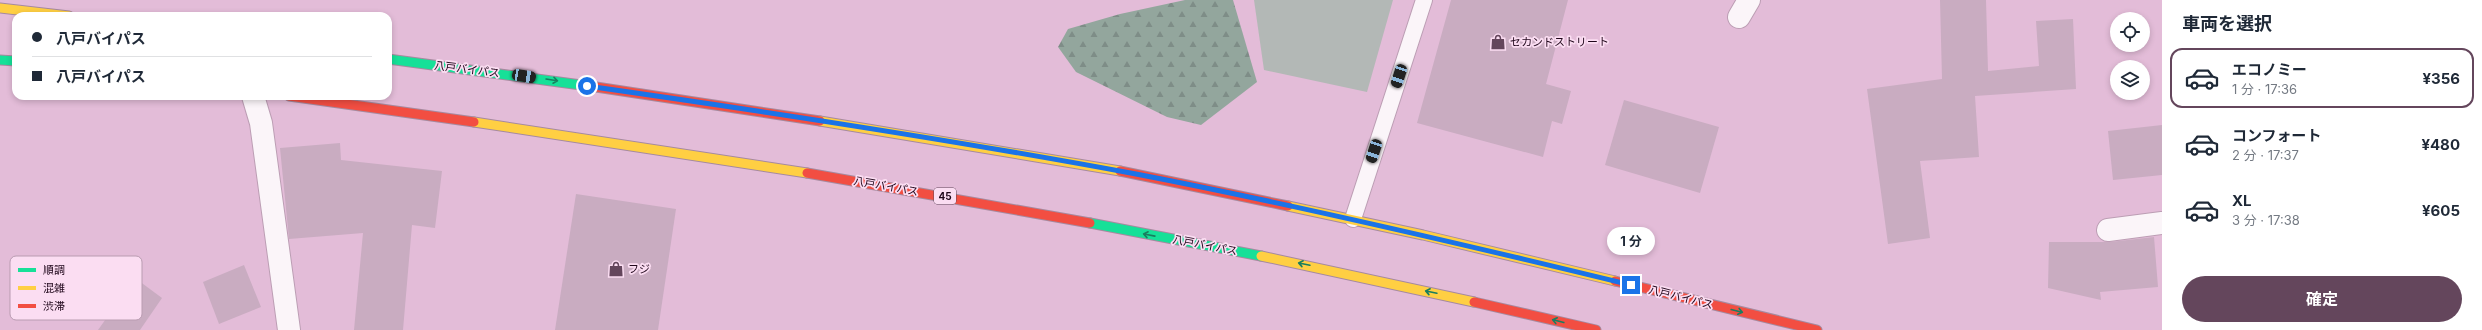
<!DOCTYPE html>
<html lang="ja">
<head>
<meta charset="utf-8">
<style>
	:root { --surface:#fff; --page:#f2f2f3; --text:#1f2937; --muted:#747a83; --line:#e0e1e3; --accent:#64465c }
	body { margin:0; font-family:Inter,"Noto Sans JP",sans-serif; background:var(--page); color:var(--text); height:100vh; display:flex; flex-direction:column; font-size:15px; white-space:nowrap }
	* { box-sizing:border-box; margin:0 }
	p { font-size:13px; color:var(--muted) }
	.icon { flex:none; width:22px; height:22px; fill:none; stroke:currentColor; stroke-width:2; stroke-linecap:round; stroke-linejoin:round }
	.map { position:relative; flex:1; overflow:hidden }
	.panel { display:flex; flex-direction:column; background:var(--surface); width:320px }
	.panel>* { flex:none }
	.banner { position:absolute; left:12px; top:12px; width:380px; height:88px; border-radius:12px; box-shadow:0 2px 6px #0003; display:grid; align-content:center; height:88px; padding:0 20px; background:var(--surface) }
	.controls { position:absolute; left:2110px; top:12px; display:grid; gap:8px }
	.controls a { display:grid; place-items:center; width:40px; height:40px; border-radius:50%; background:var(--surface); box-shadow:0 2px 6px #0003; font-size:20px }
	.end { position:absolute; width:18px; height:18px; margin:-9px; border:5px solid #1a73e8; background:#fff; box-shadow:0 0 0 2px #fff }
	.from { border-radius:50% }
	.bubble { position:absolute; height:28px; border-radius:14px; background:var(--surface); box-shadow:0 2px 6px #0003; font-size:13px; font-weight:700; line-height:28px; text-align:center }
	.car { position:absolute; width:12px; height:24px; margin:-12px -6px; border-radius:5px; box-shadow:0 0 3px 1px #0007; background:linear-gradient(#222 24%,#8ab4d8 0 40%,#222 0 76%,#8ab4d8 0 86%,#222 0) }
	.banner b { display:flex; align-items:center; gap:14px; height:38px; font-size:15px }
	.banner b+b { border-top:1px solid var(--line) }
	.banner i { width:10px; height:10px; background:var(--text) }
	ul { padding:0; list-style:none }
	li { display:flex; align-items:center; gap:12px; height:60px; margin:0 8px 6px; padding:0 12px; border:2px solid transparent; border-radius:12px }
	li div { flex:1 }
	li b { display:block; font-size:15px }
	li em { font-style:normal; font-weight:700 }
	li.on { border-color:var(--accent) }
	li>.icon { width:36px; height:36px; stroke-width:1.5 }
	h2 { padding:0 20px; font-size:18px; line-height:48px }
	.action { display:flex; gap:8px; margin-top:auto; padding:8px 20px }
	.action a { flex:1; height:46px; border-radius:24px; background:var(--accent); color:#fff; font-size:16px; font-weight:700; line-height:46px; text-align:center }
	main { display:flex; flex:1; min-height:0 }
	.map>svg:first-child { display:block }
	.grass { fill:#b3b8b6 }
	.forest { fill:url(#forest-firs) }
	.building { fill:#c9acc1 }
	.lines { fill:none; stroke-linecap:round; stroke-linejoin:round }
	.lane-casing { stroke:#bc9eb4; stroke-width:18 }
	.street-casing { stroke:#bc9eb4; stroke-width:24 }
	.fast-casing { stroke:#a68a9f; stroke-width:11 }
	.slow-casing { stroke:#a68a9f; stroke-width:11 }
	.jam-casing { stroke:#a68a9f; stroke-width:11 }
	.lane { stroke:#fbf5f9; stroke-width:16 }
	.street { stroke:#fbf5f9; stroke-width:22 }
	.fast { stroke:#16e098; stroke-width:9 }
	.slow { stroke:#ffcf43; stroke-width:9 }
	.jam { stroke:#f24e42; stroke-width:9 }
	.oneway { stroke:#1a7e5f }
	.route { stroke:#1a73e8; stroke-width:5 }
	.labels { text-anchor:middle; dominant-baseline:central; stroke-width:3.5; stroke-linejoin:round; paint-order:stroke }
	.shield { fill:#fbddf2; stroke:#61465b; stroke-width:1 }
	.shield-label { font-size:10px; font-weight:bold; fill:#1f061a }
	.poi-label { font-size:11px; fill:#1f061a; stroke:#fbddf2; text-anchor:start }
	.street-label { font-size:11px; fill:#1f061a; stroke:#fbddf2 }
	.key { fill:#fbddf2; stroke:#b99cb1; stroke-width:1 }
	.key-label { font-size:11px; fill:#1f061a }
</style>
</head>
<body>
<main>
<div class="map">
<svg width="2162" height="330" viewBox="0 0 2162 330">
	<defs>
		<pattern id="forest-firs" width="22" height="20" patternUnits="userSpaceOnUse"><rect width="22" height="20" fill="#93a69d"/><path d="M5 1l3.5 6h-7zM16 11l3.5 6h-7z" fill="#7e8d87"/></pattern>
	</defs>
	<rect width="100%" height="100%" fill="#e3bcd8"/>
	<path class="grass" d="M 1254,0 L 1393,0 L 1367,92 L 1264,70 Z"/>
	<path class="forest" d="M 1185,0 L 1233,0 L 1257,82 L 1201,125 L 1167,117 L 1076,72 L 1058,47 L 1068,29 L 1120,14 Z"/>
	<g class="building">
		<path d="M 1451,0 L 1568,0 L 1546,84 L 1571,91 L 1562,124 L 1552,121 L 1543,157 L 1417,123 Z"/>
		<path d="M 1940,0 L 1986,0 L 1988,71 L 2039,66 L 2036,21 L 2073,19 L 2076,89 L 1975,96 L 1979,157 L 1920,161 L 1930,238 L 1888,244 L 1867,89 L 1942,79 Z"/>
		<path d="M 1624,100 L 1719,127 L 1700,193 L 1605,165 Z"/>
		<path d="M 2162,125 L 2162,175 L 2113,180 L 2108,131 Z"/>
		<path d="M 340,143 L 341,160 L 442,171 L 435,228 L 412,225 L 403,330 L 354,330 L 363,233 L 289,239 L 280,148 Z"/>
		<path d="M 576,194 L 676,209 L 658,330 L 555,330 Z"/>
		<path d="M 2154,237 L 2158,287 L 2100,292 L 2101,300 L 2048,288 L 2049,242 L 2110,242 Z"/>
		<path d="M 244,265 L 261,307 L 219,324 L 203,282 Z"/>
		<path d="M 135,278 L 162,298 L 140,330 L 98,330 Z"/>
	</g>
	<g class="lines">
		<g class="lane-casing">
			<path id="lane" d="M 1353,219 L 1424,0"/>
		</g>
		<g class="street-casing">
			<g id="street">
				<path d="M 1739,17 L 1749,0"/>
				<path d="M 253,96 L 261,123 L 289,330"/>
				<path d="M 2108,230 L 2162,223"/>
			</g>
		</g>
		<g class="fast-casing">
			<g id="fast">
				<path d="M 388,59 L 596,87"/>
				<path d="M 0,60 L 16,61"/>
				<path d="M 1090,223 L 1261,256"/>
			</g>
		</g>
		<g class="slow-casing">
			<g id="slow">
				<path d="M 0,8 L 69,16"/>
				<path d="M 820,121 L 1120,171"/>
				<path d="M 474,122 L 807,173"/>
				<path d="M 1288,206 L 1423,235 L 1615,281"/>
				<path d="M 1261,256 L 1474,302"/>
			</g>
		</g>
		<g class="jam-casing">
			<g id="jam">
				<path d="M 596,87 L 820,121"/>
				<path d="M 289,96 L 474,122"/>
				<path d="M 1120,171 L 1288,206"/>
				<path d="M 807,173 L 1090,223"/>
				<path d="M 1615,281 L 1817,330"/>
				<path d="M 1474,302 L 1596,330"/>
			</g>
		</g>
		<use href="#lane" class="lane"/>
		<use href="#street" class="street"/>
		<use href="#fast" class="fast"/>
		<use href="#slow" class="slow"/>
		<use href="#jam" class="jam"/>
	</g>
	<defs><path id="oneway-shaft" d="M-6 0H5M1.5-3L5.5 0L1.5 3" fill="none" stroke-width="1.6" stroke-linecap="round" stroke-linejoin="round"/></defs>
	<g class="oneway">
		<use href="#oneway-shaft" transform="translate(552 80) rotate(9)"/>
		<use href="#oneway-shaft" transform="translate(1149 235) rotate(-169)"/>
		<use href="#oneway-shaft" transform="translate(1304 264) rotate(-168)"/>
		<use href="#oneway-shaft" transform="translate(1431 292) rotate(-168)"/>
		<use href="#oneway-shaft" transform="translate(1737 311) rotate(14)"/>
		<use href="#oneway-shaft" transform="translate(1558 321) rotate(-166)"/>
	</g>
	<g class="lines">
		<path class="route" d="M 587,86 C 770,112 954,140 1136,174 C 1302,206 1467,245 1631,285"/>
	</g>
	<defs>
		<g id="shop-bare" transform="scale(1.2)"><path d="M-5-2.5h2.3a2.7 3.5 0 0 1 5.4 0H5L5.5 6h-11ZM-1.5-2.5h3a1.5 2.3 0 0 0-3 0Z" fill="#64465c" stroke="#fbddf2" stroke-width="2.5" paint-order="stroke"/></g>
	</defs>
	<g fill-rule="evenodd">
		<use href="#shop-bare" x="1498" y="42"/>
		<use href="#shop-bare" x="616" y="269"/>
	</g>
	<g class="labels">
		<rect class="shield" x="934" y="188" width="22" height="16" rx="3"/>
		<g class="shield-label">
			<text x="945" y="196">45</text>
		</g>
		<g class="poi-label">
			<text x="1510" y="42">セカンドストリート</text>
			<text x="628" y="269">フジ</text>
		</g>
		<g class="street-label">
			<text transform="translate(467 69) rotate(7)">八戸バイパス</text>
			<text transform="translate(886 186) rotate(10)">八戸バイパス</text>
			<text transform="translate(1205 245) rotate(11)">八戸バイパス</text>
			<text transform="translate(1681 297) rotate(14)">八戸バイパス</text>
		</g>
	</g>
	<rect x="10" y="256" width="132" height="64" rx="6" class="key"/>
	<rect x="18" y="268" width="18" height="4" fill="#16e098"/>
	<rect x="18" y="286" width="18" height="4" fill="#ffcf43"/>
	<rect x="18" y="304" width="18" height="4" fill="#f24e42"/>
	<g class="key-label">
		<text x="43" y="274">順調</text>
		<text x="43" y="292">混雑</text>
		<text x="43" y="310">渋滞</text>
	</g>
</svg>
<div class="controls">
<a><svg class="icon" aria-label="locate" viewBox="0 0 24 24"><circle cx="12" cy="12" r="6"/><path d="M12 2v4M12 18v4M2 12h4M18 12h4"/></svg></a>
<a><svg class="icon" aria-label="layers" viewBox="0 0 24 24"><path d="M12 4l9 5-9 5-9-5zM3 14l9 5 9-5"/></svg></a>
</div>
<i class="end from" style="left:587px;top:86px"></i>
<i class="end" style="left:1631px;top:285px"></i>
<div class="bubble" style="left:1607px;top:227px;width:48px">1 分</div>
<i class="car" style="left:524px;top:76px;rotate:99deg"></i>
<i class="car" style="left:1399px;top:76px;rotate:198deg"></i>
<i class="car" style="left:1374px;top:151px;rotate:198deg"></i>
<div class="banner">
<b><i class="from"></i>八戸バイパス</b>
<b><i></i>八戸バイパス</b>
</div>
</div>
<section class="panel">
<h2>車両を選択</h2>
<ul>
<li class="on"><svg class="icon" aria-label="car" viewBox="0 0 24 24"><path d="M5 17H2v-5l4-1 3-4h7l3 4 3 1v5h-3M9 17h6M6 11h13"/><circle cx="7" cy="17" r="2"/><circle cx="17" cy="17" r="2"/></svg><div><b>エコノミー</b><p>1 分 · 17:36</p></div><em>¥356</em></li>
<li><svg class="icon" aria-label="car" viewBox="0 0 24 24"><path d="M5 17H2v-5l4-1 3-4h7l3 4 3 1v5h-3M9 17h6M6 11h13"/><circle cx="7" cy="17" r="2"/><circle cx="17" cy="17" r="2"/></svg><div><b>コンフォート</b><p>2 分 · 17:37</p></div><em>¥480</em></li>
<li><svg class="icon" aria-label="car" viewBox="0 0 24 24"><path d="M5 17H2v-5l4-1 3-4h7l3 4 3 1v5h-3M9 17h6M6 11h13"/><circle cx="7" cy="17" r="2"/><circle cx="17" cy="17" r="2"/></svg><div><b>XL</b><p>3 分 · 17:38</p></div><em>¥605</em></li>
</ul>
<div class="action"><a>確定</a></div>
</section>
</main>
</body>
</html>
